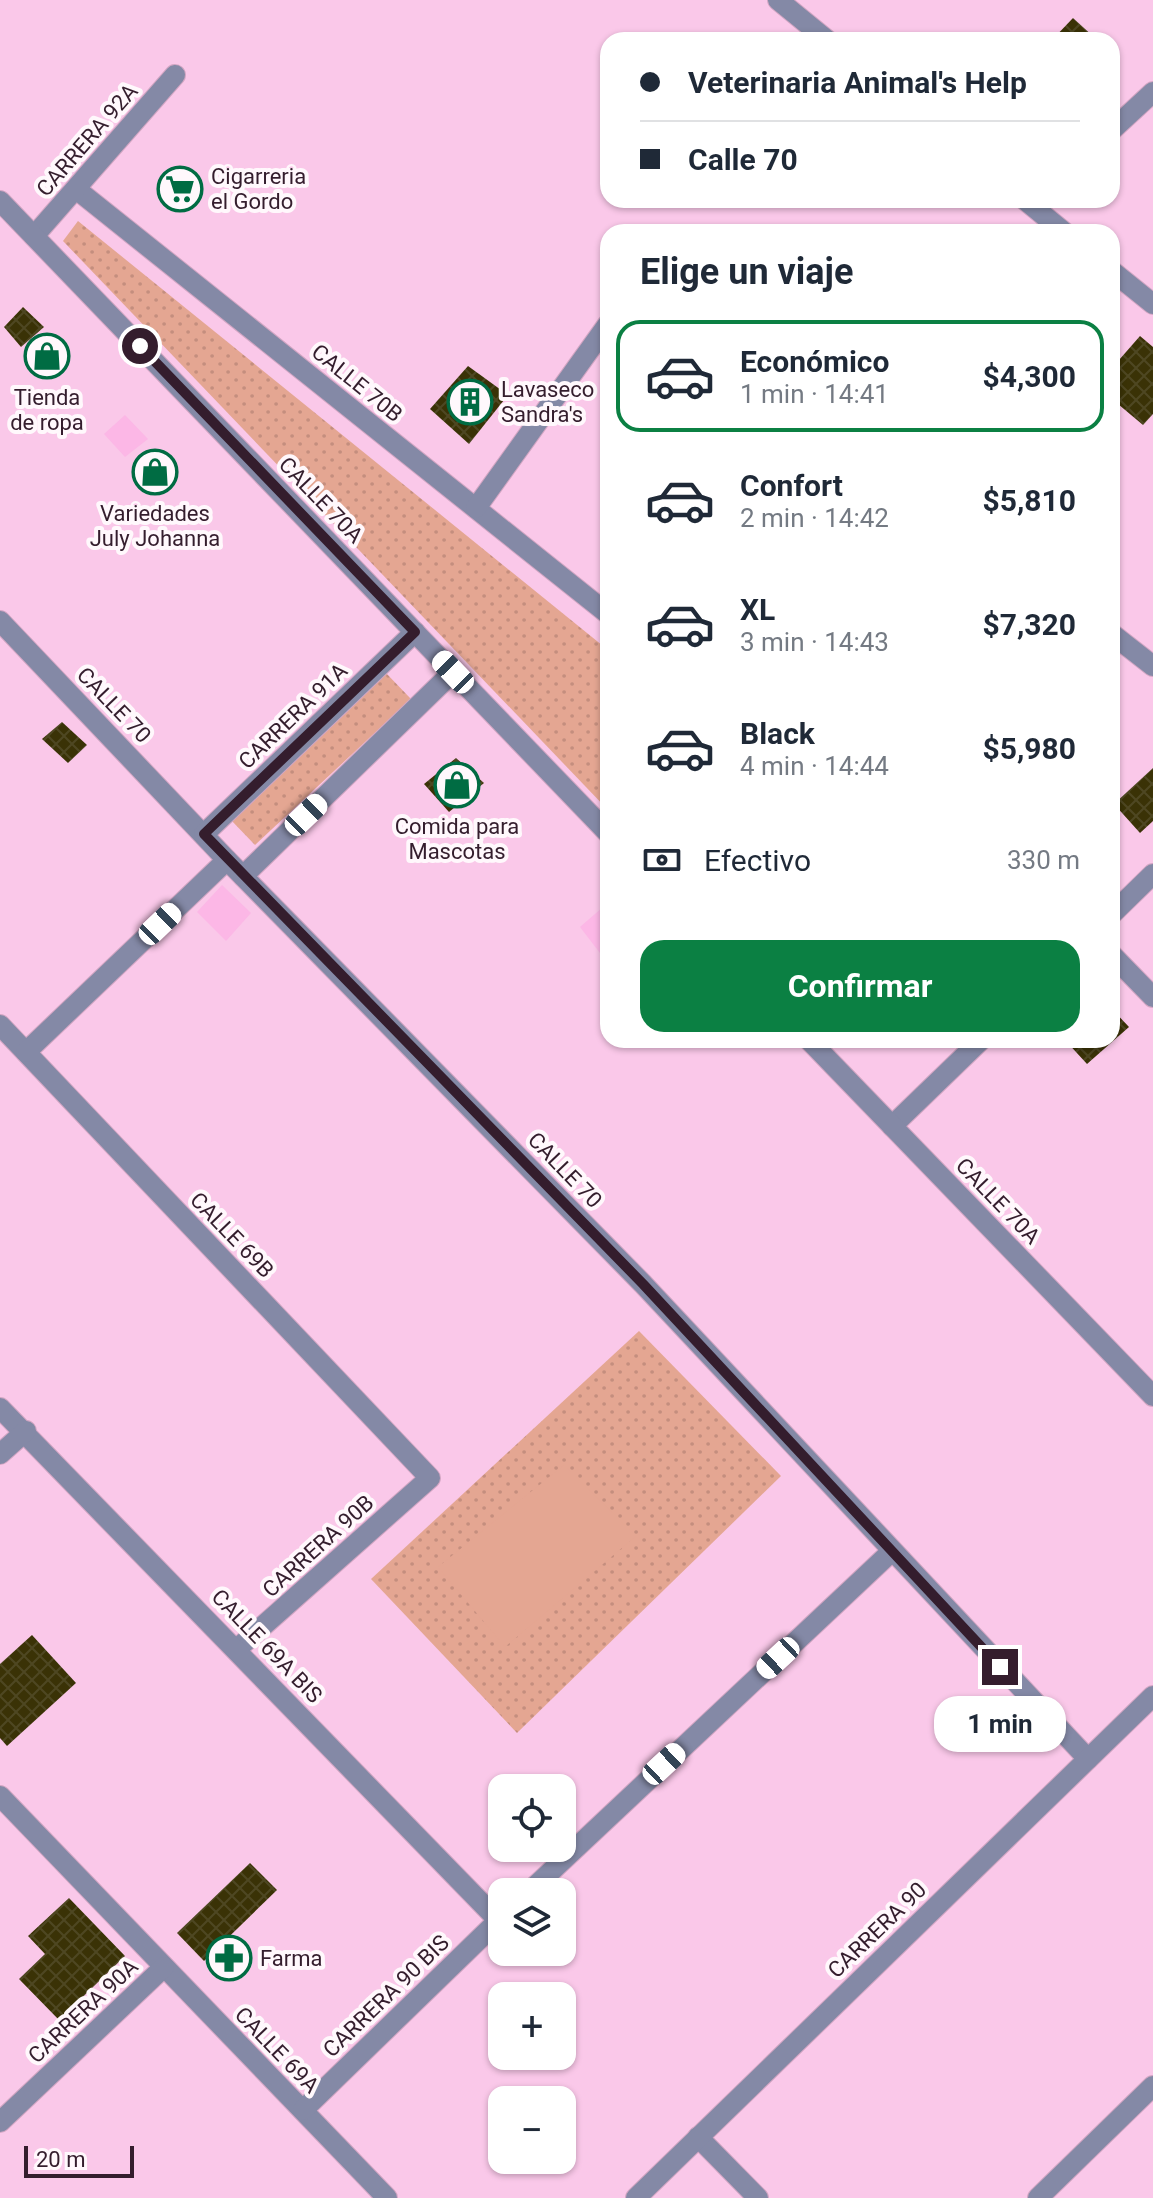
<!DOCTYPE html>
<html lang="es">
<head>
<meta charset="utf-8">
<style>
	:root { --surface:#fff; --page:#f6f6f7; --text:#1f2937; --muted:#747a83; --line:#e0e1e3; --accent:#0b8043 }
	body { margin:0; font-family:Roboto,sans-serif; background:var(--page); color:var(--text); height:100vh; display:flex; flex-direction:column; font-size:30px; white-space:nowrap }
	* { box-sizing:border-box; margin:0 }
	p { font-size:26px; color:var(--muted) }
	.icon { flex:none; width:44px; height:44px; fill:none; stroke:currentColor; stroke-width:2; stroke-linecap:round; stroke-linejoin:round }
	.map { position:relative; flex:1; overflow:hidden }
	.details { position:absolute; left:600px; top:224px; width:520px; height:824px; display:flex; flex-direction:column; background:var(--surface); border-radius:24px; box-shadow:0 2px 6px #0004 }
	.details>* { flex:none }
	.hud { position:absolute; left:600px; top:32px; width:520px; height:176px; border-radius:24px; box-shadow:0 2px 6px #0004; display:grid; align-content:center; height:176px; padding:0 40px; background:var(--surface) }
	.controls { position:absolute; left:488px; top:1774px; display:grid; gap:16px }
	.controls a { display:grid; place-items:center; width:88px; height:88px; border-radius:16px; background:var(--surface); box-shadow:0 2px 6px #0004; font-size:40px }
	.scale { position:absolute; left:24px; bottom:20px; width:110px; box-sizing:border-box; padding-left:8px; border:4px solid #341d2d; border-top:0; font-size:22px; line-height:28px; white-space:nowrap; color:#341d2d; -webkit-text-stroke:6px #fff8fc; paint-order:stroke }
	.end { position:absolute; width:36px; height:36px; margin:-18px; border:10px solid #341d2d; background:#fff; box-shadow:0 0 0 4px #fff }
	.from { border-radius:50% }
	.bubble { position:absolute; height:56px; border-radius:24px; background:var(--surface); box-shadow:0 2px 6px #0004; font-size:26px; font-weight:700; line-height:56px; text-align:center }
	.car { position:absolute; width:24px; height:48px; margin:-24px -12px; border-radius:10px; box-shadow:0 0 6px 2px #0007; background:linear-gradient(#fff 24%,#345 0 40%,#fff 0 76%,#345 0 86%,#fff 0) }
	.hud b { display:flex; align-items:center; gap:28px; height:76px; font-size:30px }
	.hud b+b { border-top:2px solid var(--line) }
	.hud i { width:20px; height:20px; background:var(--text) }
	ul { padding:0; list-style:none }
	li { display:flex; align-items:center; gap:24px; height:112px; margin:0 16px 12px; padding:0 24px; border:4px solid transparent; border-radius:24px }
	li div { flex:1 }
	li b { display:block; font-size:30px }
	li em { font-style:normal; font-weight:700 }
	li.selected { border-color:var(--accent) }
	li>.icon { width:72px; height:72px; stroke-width:1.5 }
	h2 { padding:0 40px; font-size:36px; line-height:96px }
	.pay { display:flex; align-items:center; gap:20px; height:88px; padding:0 40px; font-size:30px }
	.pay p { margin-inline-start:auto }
	.cta { display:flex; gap:16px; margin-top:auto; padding:16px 40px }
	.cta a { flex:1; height:92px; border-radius:24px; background:var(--accent); color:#fff; font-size:32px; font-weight:700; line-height:92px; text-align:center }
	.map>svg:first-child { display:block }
	.built { fill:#fcb7e6 }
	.grass { fill:url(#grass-dots) }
	.pitch { fill:#e4a692 }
	.building { fill:url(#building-cross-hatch) }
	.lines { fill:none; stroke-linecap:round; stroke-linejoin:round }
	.minor-casing { stroke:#d2a6c3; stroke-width:22 }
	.tertiary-casing { stroke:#d2a6c3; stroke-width:22 }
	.minor { stroke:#8489a6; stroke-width:20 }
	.tertiary { stroke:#8489a6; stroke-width:20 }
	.route { stroke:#341d2d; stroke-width:10 }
	.labels { text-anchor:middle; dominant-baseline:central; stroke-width:8; stroke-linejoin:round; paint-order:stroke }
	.street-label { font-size:22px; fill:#341d2d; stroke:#fff8fc }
	.poi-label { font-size:22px; fill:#341d2d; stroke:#fff8fc; text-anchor:start }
</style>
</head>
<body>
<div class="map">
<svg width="1153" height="2198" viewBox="0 0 1153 2198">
	<defs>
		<pattern id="grass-dots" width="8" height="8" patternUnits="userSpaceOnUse" patternTransform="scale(2)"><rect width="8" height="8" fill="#e4a692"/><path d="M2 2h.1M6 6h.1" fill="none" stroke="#c48e7e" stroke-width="1.8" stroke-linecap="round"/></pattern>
		<pattern id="building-cross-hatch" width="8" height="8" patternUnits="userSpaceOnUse" patternTransform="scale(2)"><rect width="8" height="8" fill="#3a3206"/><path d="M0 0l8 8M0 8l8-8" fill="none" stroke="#4e4722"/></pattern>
	</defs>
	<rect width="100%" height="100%" fill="#fac8e9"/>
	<g class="built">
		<path d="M 125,415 L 148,439 L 125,457 L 104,434 Z"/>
		<path d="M 222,885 L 251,913 L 226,941 L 197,912 Z"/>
		<path d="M 603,907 L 608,912 L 608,952 L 603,957 L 580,927 Z"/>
	</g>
	<g class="grass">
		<path d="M 78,221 L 608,650 L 608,810 L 63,241 Z"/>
		<path d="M 385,672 L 411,699 L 255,845 L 230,819 Z"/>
		<path d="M 639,1331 L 781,1476 L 517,1733 L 371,1579 Z"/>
	</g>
	<path class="pitch" d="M 564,1465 L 636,1536 L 505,1647 L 438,1567 Z"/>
	<g class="building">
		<path d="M 1073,18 L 1095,38 L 1052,40 Z"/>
		<path d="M 23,307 L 44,327 L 21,347 L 4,327 Z"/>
		<path d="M 1140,336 L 1153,347 L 1153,414 L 1143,425 L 1112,399 L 1112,368 Z"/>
		<path d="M 468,366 L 508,395 L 469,444 L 430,409 Z"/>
		<path d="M 62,722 L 87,745 L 68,763 L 42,739 Z"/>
		<path d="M 456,758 L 484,783 L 449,812 L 424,784 Z"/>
		<path d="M 1153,768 L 1153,821 L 1140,833 L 1114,804 Z"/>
		<path d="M 1112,1009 L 1129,1027 L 1087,1064 L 1065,1040 L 1112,1040 Z"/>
		<path d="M 32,1635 L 76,1683 L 7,1746 L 0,1738 L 0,1664 Z"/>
		<path d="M 250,1863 L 277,1890 L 204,1961 L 177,1933 Z"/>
		<path d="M 69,1898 L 125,1956 L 59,2020 L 19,1979 L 45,1954 L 28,1936 Z"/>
		<path d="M 238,1939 L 248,1950 L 220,1976 L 211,1966 Z"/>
	</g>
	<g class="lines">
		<g class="minor-casing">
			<g id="minor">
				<path d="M 778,0 L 827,40"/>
				<path d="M 1112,130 L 1153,92"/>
				<path d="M 76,189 L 608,614"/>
				<path d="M 1025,200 L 1064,232"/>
				<path d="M 34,236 L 175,75"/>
				<path d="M 1112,271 L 1153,304"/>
				<path d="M 476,508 L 608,324"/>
				<path d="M 0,621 L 227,860 L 643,1284 L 1088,1759"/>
				<path d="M 1112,634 L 1153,666"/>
				<path d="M 204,834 L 415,632"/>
				<path d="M 243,876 L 453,672"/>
				<path d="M 1112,914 L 1153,874"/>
				<path d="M 1112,955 L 1153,997"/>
				<path d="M 0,1025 L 430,1478 L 237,1649"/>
				<path d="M 26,1052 L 227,860"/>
				<path d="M 892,1126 L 981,1040"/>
				<path d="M 0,1408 L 498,1920"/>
				<path d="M 0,1454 L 26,1431"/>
				<path d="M 0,1796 L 387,2198"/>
				<path d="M 529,1892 L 891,1552"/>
				<path d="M 303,2110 L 502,1917"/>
				<path d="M 0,2122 L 164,1967"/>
				<path d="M 698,2137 L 758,2198"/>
				<path d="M 1038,2198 L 1153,2086"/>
			</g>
		</g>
		<g class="tertiary-casing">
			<g id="tertiary">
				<path d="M 0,201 L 608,833"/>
				<path d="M 809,1040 L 1153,1396"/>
				<path d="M 636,2198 L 1153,1696"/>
			</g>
		</g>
		<use href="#minor" class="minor"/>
		<use href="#tertiary" class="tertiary"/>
	</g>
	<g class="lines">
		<path class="route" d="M 140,346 L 415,632 L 204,834 L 643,1284 L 1000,1667"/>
	</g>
	<defs>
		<g id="supermarket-ring" transform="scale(2.3)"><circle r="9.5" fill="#fff8fc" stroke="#006c43" stroke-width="1.5"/><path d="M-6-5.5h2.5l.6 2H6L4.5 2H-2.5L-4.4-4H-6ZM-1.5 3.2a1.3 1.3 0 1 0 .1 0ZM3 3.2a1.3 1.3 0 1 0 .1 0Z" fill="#006c43"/></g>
		<g id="shop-ring" transform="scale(2.3)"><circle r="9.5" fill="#fff8fc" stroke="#006c43" stroke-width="1.5"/><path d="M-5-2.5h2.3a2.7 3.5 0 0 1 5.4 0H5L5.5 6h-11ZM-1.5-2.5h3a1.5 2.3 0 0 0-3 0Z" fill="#006c43"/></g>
		<g id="building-ring" transform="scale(2.3)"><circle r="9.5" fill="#fff8fc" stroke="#006c43" stroke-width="1.5"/><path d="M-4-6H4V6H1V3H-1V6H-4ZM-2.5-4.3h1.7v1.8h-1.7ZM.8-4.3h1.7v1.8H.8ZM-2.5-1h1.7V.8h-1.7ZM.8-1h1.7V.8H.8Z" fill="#006c43"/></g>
		<g id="pharmacy-ring" transform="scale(2.3)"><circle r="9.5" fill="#fff8fc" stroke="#006c43" stroke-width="1.5"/><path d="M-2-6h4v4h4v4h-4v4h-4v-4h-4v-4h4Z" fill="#006c43"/></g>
	</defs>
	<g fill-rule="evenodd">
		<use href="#supermarket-ring" x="180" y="189"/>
		<use href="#shop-ring" x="47" y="356"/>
		<use href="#building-ring" x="470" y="402"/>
		<use href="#shop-ring" x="155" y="472"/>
		<use href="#shop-ring" x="457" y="785"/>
		<use href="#pharmacy-ring" x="229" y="1958"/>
	</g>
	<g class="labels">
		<g class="street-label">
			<text transform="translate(87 140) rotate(-49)">CARRERA 92A</text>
			<text transform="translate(357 383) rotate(39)">CALLE 70B</text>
			<text transform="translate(321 500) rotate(46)">CALLE 70A</text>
			<text transform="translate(114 705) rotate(46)">CALLE 70</text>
			<text transform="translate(293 716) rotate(-44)">CARRERA 91A</text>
			<text transform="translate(565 1170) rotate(46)">CALLE 70</text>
			<text transform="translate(998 1201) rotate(46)">CALLE 70A</text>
			<text transform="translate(232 1235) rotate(46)">CALLE 69B</text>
			<text transform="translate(318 1546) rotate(-42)">CARRERA 90B</text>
			<text transform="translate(267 1646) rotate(46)">CALLE 69A BIS</text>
			<text transform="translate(877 1930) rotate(-44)">CARRERA 90</text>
			<text transform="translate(386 1996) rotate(-44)">CARRERA 90 BIS</text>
			<text transform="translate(83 2011) rotate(-43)">CARRERA 90A</text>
			<text transform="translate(277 2050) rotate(46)">CALLE 69A</text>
		</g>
		<g class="poi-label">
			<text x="211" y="176">Cigarreria<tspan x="211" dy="25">el Gordo</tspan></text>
			<text x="501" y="389">Lavaseco<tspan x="501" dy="25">Sandra's</tspan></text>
			<text x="47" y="397" text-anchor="middle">Tienda<tspan x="47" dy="25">de ropa</tspan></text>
			<text x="155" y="513" text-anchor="middle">Variedades<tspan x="155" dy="25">July Johanna</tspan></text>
			<text x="457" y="826" text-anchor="middle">Comida para<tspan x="457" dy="25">Mascotas</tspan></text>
			<text x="260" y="1958">Farma</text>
		</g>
	</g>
</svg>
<div class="controls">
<a><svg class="icon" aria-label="locate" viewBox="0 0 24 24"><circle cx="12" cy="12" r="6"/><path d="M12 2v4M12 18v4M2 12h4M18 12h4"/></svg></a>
<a><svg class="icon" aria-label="layers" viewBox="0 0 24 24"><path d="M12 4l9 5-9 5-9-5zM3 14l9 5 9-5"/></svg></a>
<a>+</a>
<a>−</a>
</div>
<div class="scale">20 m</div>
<i class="end from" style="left:140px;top:346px"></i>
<i class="end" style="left:1000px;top:1667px"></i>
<div class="bubble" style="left:934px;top:1696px;width:132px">1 min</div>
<i class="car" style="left:453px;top:672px;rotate:316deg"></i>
<i class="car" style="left:306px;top:815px;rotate:46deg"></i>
<i class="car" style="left:160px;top:924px;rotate:46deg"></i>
<i class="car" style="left:778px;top:1658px;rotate:227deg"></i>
<i class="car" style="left:664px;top:1764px;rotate:47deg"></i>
<div class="hud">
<b><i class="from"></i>Veterinaria Animal's Help</b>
<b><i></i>Calle 70</b>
</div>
<section class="details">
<h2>Elige un viaje</h2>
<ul>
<li class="selected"><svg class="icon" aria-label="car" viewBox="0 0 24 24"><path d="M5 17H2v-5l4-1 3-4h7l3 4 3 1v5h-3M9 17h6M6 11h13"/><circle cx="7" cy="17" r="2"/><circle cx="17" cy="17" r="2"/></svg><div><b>Económico</b><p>1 min · 14:41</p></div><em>$4,300</em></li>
<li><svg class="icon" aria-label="car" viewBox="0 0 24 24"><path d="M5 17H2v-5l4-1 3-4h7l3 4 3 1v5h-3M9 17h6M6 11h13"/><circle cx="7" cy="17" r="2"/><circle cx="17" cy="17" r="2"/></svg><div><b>Confort</b><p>2 min · 14:42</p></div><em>$5,810</em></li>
<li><svg class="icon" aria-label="car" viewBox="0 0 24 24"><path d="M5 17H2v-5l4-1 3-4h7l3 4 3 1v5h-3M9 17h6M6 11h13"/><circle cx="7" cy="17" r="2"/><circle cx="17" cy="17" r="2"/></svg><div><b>XL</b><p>3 min · 14:43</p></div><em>$7,320</em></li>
<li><svg class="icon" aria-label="car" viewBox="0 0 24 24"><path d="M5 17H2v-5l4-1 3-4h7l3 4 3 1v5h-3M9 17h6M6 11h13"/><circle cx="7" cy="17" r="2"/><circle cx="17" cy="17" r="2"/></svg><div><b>Black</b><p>4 min · 14:44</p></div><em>$5,980</em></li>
</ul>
<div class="pay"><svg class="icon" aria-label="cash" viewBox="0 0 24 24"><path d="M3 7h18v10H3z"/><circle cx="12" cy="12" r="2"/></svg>Efectivo<p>330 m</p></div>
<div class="cta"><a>Confirmar</a></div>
</section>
</div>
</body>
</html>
